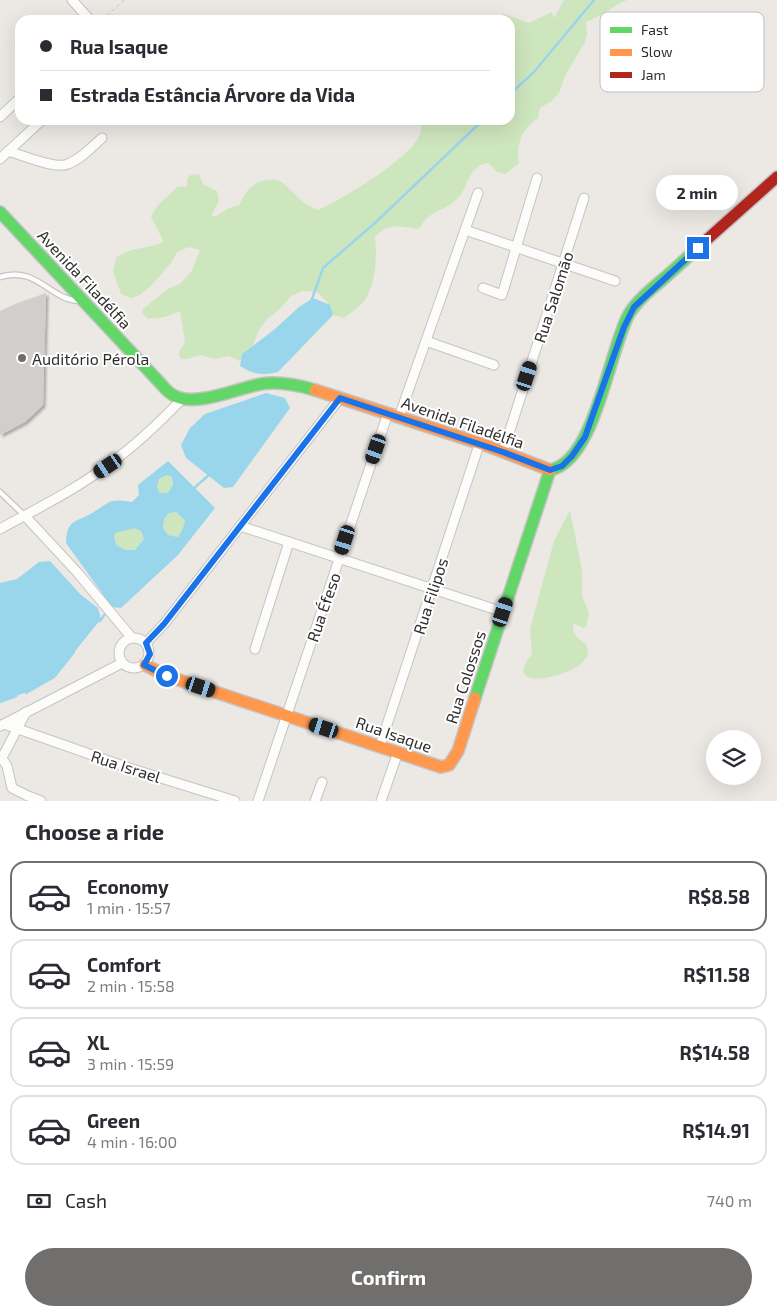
<!DOCTYPE html>
<html lang="en">
<head>
<meta charset="utf-8">
<style>
	:root { --surface:#fff; --page:#f7f7f7; --text:#2b2b33; --muted:#7c7c81; --line:#e1e1e2; --accent:#706f6e }
	body { margin:0; font-family:"Exo 2",sans-serif; background:var(--page); color:var(--text); height:100vh; display:flex; flex-direction:column; font-size:19px; white-space:nowrap }
	* { box-sizing:border-box; margin:0 }
	p { font-size:16px; color:var(--muted) }
	.icon { flex:none; width:28px; height:28px; fill:none; stroke:currentColor; stroke-width:2; stroke-linecap:round; stroke-linejoin:round }
	.map { position:relative; height:801px; overflow:hidden }
	.panel { display:flex; flex-direction:column; background:var(--surface); flex:1 }
	.panel>* { flex:none }
	.top-card { position:absolute; left:15px; top:15px; width:500px; height:110px; border-radius:15px; box-shadow:0 5px 20px #0002; display:grid; align-content:center; height:110px; padding:0 25px; background:var(--surface) }
	.buttons { position:absolute; left:706px; top:730px; display:grid; gap:10px }
	.buttons a { display:grid; place-items:center; width:55px; height:55px; border-radius:50%; background:var(--surface); box-shadow:0 5px 20px #0002; font-size:25px }
	.end { position:absolute; width:22px; height:22px; margin:-11px; border:6px solid #1a73e8; background:#fff; box-shadow:0 0 0 2px #fff }
	.from { border-radius:50% }
	.bubble { position:absolute; height:35px; border-radius:18px; background:var(--surface); box-shadow:0 5px 20px #0002; font-size:16px; font-weight:700; line-height:35px; text-align:center }
	.car { position:absolute; width:15px; height:30px; margin:-15px -8px; border-radius:6px; box-shadow:0 0 4px 1px #0007; background:linear-gradient(#222 24%,#8ab4d8 0 40%,#222 0 76%,#8ab4d8 0 86%,#222 0) }
	.top-card b { display:flex; align-items:center; gap:18px; height:48px; font-size:19px }
	.top-card b+b { border-top:1px solid var(--line) }
	.top-card i { width:12px; height:12px; background:var(--text) }
	ul { padding:0; list-style:none }
	li { display:flex; align-items:center; gap:15px; height:70px; margin:0 10px 8px; padding:0 15px; border:2px solid var(--line); border-radius:15px }
	li div { flex:1 }
	li b { display:block; font-size:19px }
	li em { font-style:normal; font-weight:700 }
	li.current { border-color:var(--accent) }
	li>.icon { width:45px; height:45px; stroke-width:1.5 }
	h2 { padding:0 25px; font-size:22px; line-height:60px }
	.pay { display:flex; align-items:center; gap:12px; height:55px; padding:0 25px; font-size:19px }
	.pay p { margin-inline-start:auto }
	.primary-button { display:flex; gap:10px; margin-top:auto; padding:10px 25px }
	.primary-button a { flex:1; height:58px; border-radius:30px; background:var(--accent); color:#fff; font-size:20px; font-weight:700; line-height:58px; text-align:center }
	.map>svg:first-child { display:block }
	.green { fill:#cee6be }
	.water { fill:#99d6ec; fill-rule:evenodd }
	.lines { fill:none; stroke-linecap:round; stroke-linejoin:round }
	.stream { stroke:#99d6ec; stroke-width:2.5 }
	.building { fill:#d1cecb; filter:url(#shadow) }
	.lane-casing { stroke:#c5c4c5; stroke-width:7 }
	.street-casing { stroke:#c5c4c5; stroke-width:11 }
	.fast-casing { stroke:#c5c4c5; stroke-width:14 }
	.slow-casing { stroke:#c5c4c5; stroke-width:14 }
	.jam-casing { stroke:#c5c4c5; stroke-width:14 }
	.path { stroke:#c9c9c8; stroke-width:1; stroke-dasharray:4 2.5; stroke-linecap:butt }
	.lane { stroke:#fcfcfb; stroke-width:4.5 }
	.street { stroke:#fcfcfb; stroke-width:9 }
	.fast { stroke:#63d668; stroke-width:11 }
	.slow { stroke:#ff974d; stroke-width:11 }
	.jam { stroke:#b3261e; stroke-width:11 }
	.route { stroke:#1a73e8; stroke-width:6 }
	.poi-dot { fill:#706f6e; stroke:#fff; stroke-width:2 }
	.labels { text-anchor:middle; dominant-baseline:central; stroke-width:4; stroke-linejoin:round; paint-order:stroke }
	.street-label { font-size:16px; fill:#2e2e2e; stroke:#fff }
	.poi-label { font-size:16px; fill:#2e2e2e; stroke:#fff; text-anchor:start }
	.key { fill:#fff; stroke:#c0c0c0; stroke-width:1 }
	.key-label { font-size:14px; fill:#2e2e2e }
</style>
</head>
<body>
<div class="map">
<svg width="777" height="801" viewBox="0 0 777 801">
	<defs>
		<filter id="shadow"><feDropShadow dx="2.5" dy="2.5" stdDeviation="1" flood-color="#0004"/></filter>
	</defs>
	<rect width="100%" height="100%" fill="#ece8e4"/>
	<g class="green">
		<path d="M 564,0 L 627,0 C 612,6 603,16 586,22 L 587,33 L 585,42 L 565,76 L 559,93 L 552,101 L 540,108 L 538,118 C 522,130 516,142 519,163 L 505,174 L 497,172 L 488,163 C 465,168 470,188 456,200 C 448,208 434,211 426,219 C 423,221 421,226 419,229 L 397,226 L 386,228 L 375,236 C 377,256 376,283 365,300 C 360,307 350,313 344,318 L 333,315 L 327,302 L 317,292 L 303,291 L 291,296 L 280,309 L 267,319 L 259,330 L 250,352 L 239,361 L 229,356 L 215,359 L 200,355 L 188,359 L 182,359 L 179,356 L 179,352 L 185,342 L 180,311 L 165,317 L 148,319 L 143,314 L 142,310 L 166,290 L 181,283 L 191,272 L 200,250 L 189,247 L 177,252 L 171,263 L 151,286 L 140,295 L 131,298 L 121,294 L 113,271 L 116,258 C 132,246 146,250 164,242 L 151,217 L 157,206 L 177,187 L 187,186 L 187,180 L 190,175 L 199,174 L 203,184 L 217,191 L 219,200 L 212,215 L 214,217 L 229,208 L 239,205 C 242,200 245,192 250,188 C 258,180 273,176 283,183 C 297,194 299,203 318,210 C 343,199 409,159 420,135 C 422,130 421,125 420,120 L 510,120 L 510,20 L 483,20 C 488,15 498,17 504,14 L 529,23 L 552,12 L 554,18 Z"/>
		<path d="M 167,475 L 172,477 L 173,485 L 168,494 L 160,493 L 157,487 L 159,479 Z"/>
		<path d="M 570,510 L 582,570 L 582,596 L 589,613 L 586,627 L 583,628 L 575,624 L 573,625 C 572,635 579,639 587,645 L 588,655 C 586,658 583,662 580,665 C 564,677 501,693 532,654 L 530,629 L 554,541 Z"/>
		<path d="M 169,512 L 176,512 L 185,520 L 183,528 L 178,537 L 168,535 L 163,528 L 164,519 Z"/>
		<path d="M 132,527 L 141,531 L 144,539 L 135,550 L 126,550 L 116,545 L 114,535 L 121,529 Z"/>
	</g>
	<g class="water">
		<path d="M 313,298 L 330,305 L 333,315 L 278,372 C 263,376 252,374 240,366 L 242,354 L 275,329 L 299,307 Z"/>
		<path d="M 266,393 L 285,398 L 290,408 L 233,487 L 224,488 L 186,458 L 181,445 L 190,428 L 205,414 Z"/>
		<path d="M 168,461 L 215,508 L 178,555 L 121,608 L 112,607 L 66,543 C 67,519 75,523 92,513 C 110,502 109,498 132,502 L 139,495 L 138,485 ZM 167,475 L 172,477 L 173,485 L 168,493 L 160,493 L 157,487 L 159,479 ZM 169,513 L 176,512 L 185,520 L 183,528 L 178,537 L 168,535 L 163,528 L 164,519 ZM 132,527 L 141,531 L 144,539 L 135,550 L 126,550 L 116,545 L 114,535 L 121,529 Z"/>
		<path d="M 50,561 L 81,595 L 98,608 L 101,619 L 54,677 L 27,692 L 0,702 L 0,583 L 17,579 L 39,562 Z"/>
	</g>
	<g class="lines">
		<g class="stream">
			<path d="M 510,94 L 533,73 L 594,0"/>
			<path d="M 312,299 L 323,268 L 376,222 L 483,120"/>
			<path d="M 193,489 L 210,474"/>
			<path d="M 117,531 L 134,527"/>
			<path d="M 100,621 L 105,614"/>
			<path d="M 26,693 L 54,677 L 74,652"/>
			<path d="M 0,702 L 16,696"/>
		</g>
	</g>
	<path class="building" d="M 46,293 L 43,405 L 25,422 L 0,435 L 0,311 L 15,304 Z"/>
	<g class="lines">
		<g class="lane-casing">
			<g id="lane">
				<path d="M 0,277 C 38,266 48,299 79,301"/>
				<path d="M 0,492 L 24,515"/>
			</g>
		</g>
		<g class="street-casing">
			<g id="street">
				<path d="M 72,0 L 90,20"/>
				<path d="M 0,117 L 20,98"/>
				<path d="M 8,151 C 22,155 56,170 68,164 C 81,159 92,147 102,138"/>
				<path d="M 0,159 L 42,120"/>
				<path d="M 465,230 L 615,281"/>
				<path d="M 483,288 L 502,295 L 537,178"/>
				<path d="M 426,341 L 494,365"/>
				<path d="M 399,417 L 478,193"/>
				<path d="M 503,452 L 584,198"/>
				<path d="M 25,516 L 77,572 L 132,638"/>
				<path d="M 240,526 L 503,612"/>
				<path d="M 0,529 C 36,509 75,490 108,465 C 135,446 159,423 182,399"/>
				<circle cx="134" cy="653" r="15"/>
				<path d="M 146,643 L 164,624 L 340,398"/>
				<path d="M 255,649 L 289,542"/>
				<path d="M 4,724 L 129,768 L 235,801"/>
				<path d="M 0,726 L 122,663"/>
				<path d="M 380,746 L 479,445"/>
				<path d="M 4,754 L 26,712"/>
				<path d="M 3,760 L 7,766 L 12,788 L 28,796 L 41,801"/>
				<path d="M 258,801 L 388,413"/>
				<path d="M 315,801 L 322,782"/>
				<path d="M 381,801 L 398,752"/>
			</g>
		</g>
		<g class="fast-casing">
			<g id="fast">
				<path d="M 0,212 L 162,385 C 166,390 171,395 177,397 C 199,406 238,388 261,384 C 279,381 298,385 315,390"/>
				<path d="M 550,470 C 595,462 609,350 629,314 C 637,301 649,291 661,281 C 675,269 689,256 703,243"/>
				<path d="M 475,698 L 550,470"/>
			</g>
		</g>
		<g class="slow-casing">
			<g id="slow">
				<path d="M 315,390 L 485,445 L 550,470"/>
				<path d="M 145,665 L 167,676 L 441,767 L 449,765 L 458,751 L 475,698"/>
			</g>
		</g>
		<g class="jam-casing">
			<path id="jam" d="M 703,243 L 777,177"/>
		</g>
		<path class="path" d="M 102,20 L 124,0"/>
		<use href="#lane" class="lane"/>
		<use href="#street" class="street"/>
		<use href="#fast" class="fast"/>
		<use href="#slow" class="slow"/>
		<use href="#jam" class="jam"/>
	</g>
	<g class="lines">
		<path class="route" d="M 167,676 L 144,665 L 150,654 L 146,643 L 164,624 L 340,398 L 503,452 L 550,470 L 562,466 L 572,456 L 585,437 L 624,327 L 634,307 L 698,248"/>
	</g>
	<circle class="poi-dot" cx="22" cy="358" r="5"/>
	<g class="labels">
		<g class="street-label">
			<text transform="translate(85 279) rotate(47)">Avenida Filadélfia</text>
			<text transform="translate(553 297) rotate(-72)">Rua Salomão</text>
			<text transform="translate(463 422) rotate(19)">Avenida Filadélfia</text>
			<text transform="translate(430 596) rotate(-72)">Rua Filipos</text>
			<text transform="translate(323 607) rotate(-71)">Rua Éfeso</text>
			<text transform="translate(465 677) rotate(-72)">Rua Colossos</text>
			<text transform="translate(394 734) rotate(19)">Rua Isaque</text>
			<text transform="translate(126 766) rotate(18)">Rua Israel</text>
		</g>
		<g class="poi-label">
			<text x="32" y="358">Auditório Pérola</text>
		</g>
	</g>
	<rect x="600" y="12" width="164" height="80" rx="8" class="key"/>
	<rect x="610" y="27" width="22" height="6" fill="#63d668"/>
	<rect x="610" y="49" width="22" height="7" fill="#ff974d"/>
	<rect x="610" y="72" width="22" height="6" fill="#b3261e"/>
	<g class="key-label">
		<text x="641" y="35">Fast</text>
		<text x="641" y="57">Slow</text>
		<text x="641" y="80">Jam</text>
	</g>
</svg>
<div class="buttons">
<a><svg class="icon" aria-label="layers" viewBox="0 0 24 24"><path d="M12 4l9 5-9 5-9-5zM3 14l9 5 9-5"/></svg></a>
</div>
<i class="end from" style="left:167px;top:676px"></i>
<i class="end" style="left:698px;top:248px"></i>
<div class="bubble" style="left:656px;top:175px;width:82px">2 min</div>
<i class="car" style="left:527px;top:376px;rotate:18deg"></i>
<i class="car" style="left:376px;top:449px;rotate:199deg"></i>
<i class="car" style="left:108px;top:466px;rotate:236deg"></i>
<i class="car" style="left:345px;top:540px;rotate:198deg"></i>
<i class="car" style="left:503px;top:612px;rotate:18deg"></i>
<i class="car" style="left:201px;top:687px;rotate:108deg"></i>
<i class="car" style="left:324px;top:728px;rotate:288deg"></i>
<div class="top-card">
<b><i class="from"></i>Rua Isaque</b>
<b><i></i>Estrada Estância Árvore da Vida</b>
</div>
</div>
<section class="panel">
<h2>Choose a ride</h2>
<ul>
<li class="current"><svg class="icon" aria-label="car" viewBox="0 0 24 24"><path d="M5 17H2v-5l4-1 3-4h7l3 4 3 1v5h-3M9 17h6M6 11h13"/><circle cx="7" cy="17" r="2"/><circle cx="17" cy="17" r="2"/></svg><div><b>Economy</b><p>1 min · 15:57</p></div><em>R$8.58</em></li>
<li><svg class="icon" aria-label="car" viewBox="0 0 24 24"><path d="M5 17H2v-5l4-1 3-4h7l3 4 3 1v5h-3M9 17h6M6 11h13"/><circle cx="7" cy="17" r="2"/><circle cx="17" cy="17" r="2"/></svg><div><b>Comfort</b><p>2 min · 15:58</p></div><em>R$11.58</em></li>
<li><svg class="icon" aria-label="car" viewBox="0 0 24 24"><path d="M5 17H2v-5l4-1 3-4h7l3 4 3 1v5h-3M9 17h6M6 11h13"/><circle cx="7" cy="17" r="2"/><circle cx="17" cy="17" r="2"/></svg><div><b>XL</b><p>3 min · 15:59</p></div><em>R$14.58</em></li>
<li><svg class="icon" aria-label="car" viewBox="0 0 24 24"><path d="M5 17H2v-5l4-1 3-4h7l3 4 3 1v5h-3M9 17h6M6 11h13"/><circle cx="7" cy="17" r="2"/><circle cx="17" cy="17" r="2"/></svg><div><b>Green</b><p>4 min · 16:00</p></div><em>R$14.91</em></li>
</ul>
<div class="pay"><svg class="icon" aria-label="cash" viewBox="0 0 24 24"><path d="M3 7h18v10H3z"/><circle cx="12" cy="12" r="2"/></svg>Cash<p>740 m</p></div>
<div class="primary-button"><a>Confirm</a></div>
</section>
</body>
</html>
